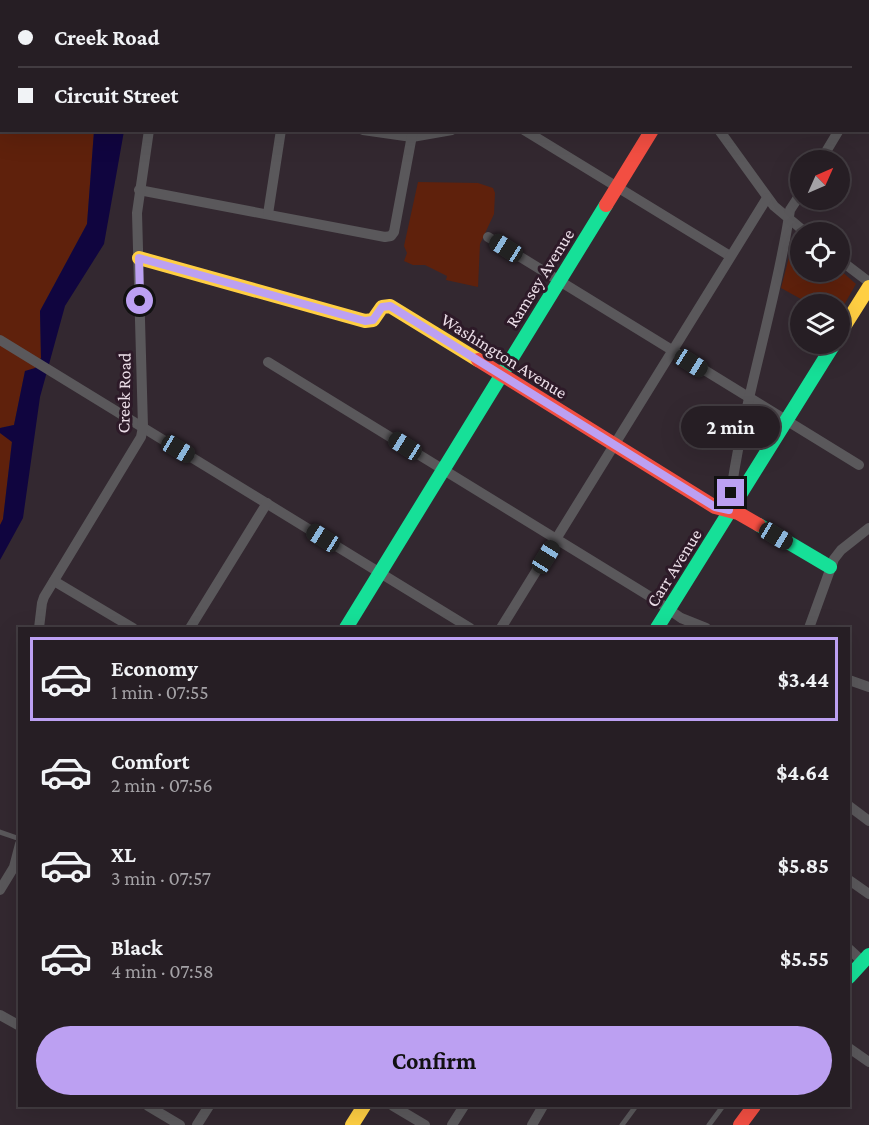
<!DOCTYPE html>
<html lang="en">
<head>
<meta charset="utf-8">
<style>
	:root { --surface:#261e24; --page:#322b31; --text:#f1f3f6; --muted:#a4a2a6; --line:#423c41; --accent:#bca0f2 }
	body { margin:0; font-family:"Crimson Pro",serif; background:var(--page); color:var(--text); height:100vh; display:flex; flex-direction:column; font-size:22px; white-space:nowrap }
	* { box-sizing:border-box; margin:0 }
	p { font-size:20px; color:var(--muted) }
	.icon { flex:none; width:33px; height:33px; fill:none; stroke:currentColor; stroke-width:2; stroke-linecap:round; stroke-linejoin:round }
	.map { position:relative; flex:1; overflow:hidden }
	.panel { position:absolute; left:18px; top:627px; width:832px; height:480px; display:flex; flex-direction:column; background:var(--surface); border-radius:0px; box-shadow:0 6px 24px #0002,0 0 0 2px var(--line) }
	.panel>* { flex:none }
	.top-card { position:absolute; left:0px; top:0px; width:870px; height:132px; box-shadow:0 6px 24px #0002,0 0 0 2px var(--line); display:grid; align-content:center; height:132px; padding:0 18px; background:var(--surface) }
	.needle { width:39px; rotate:45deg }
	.controls { position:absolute; left:790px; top:150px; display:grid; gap:12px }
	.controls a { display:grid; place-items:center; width:60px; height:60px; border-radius:50%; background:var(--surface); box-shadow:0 6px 24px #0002,0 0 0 2px var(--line); font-size:30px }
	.end { position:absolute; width:27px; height:27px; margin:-14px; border:8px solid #bca0f2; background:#111; box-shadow:0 0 0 3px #111 }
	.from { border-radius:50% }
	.bubble { position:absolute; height:42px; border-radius:21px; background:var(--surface); box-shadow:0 6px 24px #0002,0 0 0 2px var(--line); font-size:20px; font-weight:700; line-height:42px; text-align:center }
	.car { position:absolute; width:18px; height:36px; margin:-18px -9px; border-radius:8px; box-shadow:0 0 4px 2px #0007; background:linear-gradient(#222 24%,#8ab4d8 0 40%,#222 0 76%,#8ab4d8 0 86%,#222 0) }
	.top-card b { display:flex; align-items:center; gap:21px; height:57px; font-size:22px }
	.top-card b+b { border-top:2px solid var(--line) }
	.top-card i { width:15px; height:15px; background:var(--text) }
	ul { padding:10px 0 0; list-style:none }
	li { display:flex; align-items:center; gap:18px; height:84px; margin:0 12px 9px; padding:0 6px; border:3px solid transparent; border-radius:0px }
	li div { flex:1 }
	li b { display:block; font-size:22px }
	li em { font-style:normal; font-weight:700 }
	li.current { border-color:var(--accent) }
	li>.icon { width:54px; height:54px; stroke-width:1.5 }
	.primary-button { display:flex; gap:12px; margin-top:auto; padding:12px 18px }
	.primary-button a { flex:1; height:69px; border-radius:36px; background:var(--accent); color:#111; font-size:24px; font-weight:700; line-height:69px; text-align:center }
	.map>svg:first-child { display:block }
	.green { fill:#5f210c }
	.water { fill:#10053f }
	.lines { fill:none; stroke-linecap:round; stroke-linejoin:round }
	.lane { stroke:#5a585b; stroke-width:5 }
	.street { stroke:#5a585b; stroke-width:10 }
	.fast { stroke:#16e098; stroke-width:14 }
	.slow { stroke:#ffcf43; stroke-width:14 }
	.jam { stroke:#f24e42; stroke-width:14 }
	.route { stroke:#bca0f2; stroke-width:8 }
	.labels { text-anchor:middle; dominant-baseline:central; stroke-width:6; stroke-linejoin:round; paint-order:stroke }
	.street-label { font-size:18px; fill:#ecdee8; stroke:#2d1a28 }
</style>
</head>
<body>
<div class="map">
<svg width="869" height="1125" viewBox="0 0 869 1125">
	<rect width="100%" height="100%" fill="#332830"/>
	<g class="green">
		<path d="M 0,0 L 97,1 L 2,2 L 2,130 L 94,131 L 87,224 L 40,311 L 41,358 L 35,369 L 25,371 L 14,425 L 0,428 Z"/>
		<path d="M 418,182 L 478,183 L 493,188 L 495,193 L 494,214 L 480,244 L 478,287 L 446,280 L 447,276 L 425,265 L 413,265 L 404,261 L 407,253 L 404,246 Z"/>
		<path d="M 795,234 L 801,239 L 801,272 L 840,270 L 856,284 L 840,312 L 840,304 L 810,304 L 781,288 Z"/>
		<path d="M 0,433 L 12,441 L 3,520 L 0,525 Z"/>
	</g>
	<path class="water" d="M 94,131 L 124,131 L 104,244 L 65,306 L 40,397 L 23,518 L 0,560 L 0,525 L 3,519 L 12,442 L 0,433 L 0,428 L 14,425 L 25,371 L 35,368 L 41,358 L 40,311 L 87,224 Z"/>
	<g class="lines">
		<g class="lane">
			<path d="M 0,832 L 20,839"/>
			<path d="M 622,1125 L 636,1106"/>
			<path d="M 709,1125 L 723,1106"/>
		</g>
		<g class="street">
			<path d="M 491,0 L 494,2"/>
			<path d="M 175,2 L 175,0"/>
			<path d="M 455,2 L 455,0"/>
			<path d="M 784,2 L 784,0"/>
			<path d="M 868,65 L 869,65"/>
			<path d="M 868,82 L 869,82"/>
			<path d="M 363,130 L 412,137 L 452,130"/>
			<path d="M 524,130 L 730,256"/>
			<path d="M 719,130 L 774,206 L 805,232"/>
			<path d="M 821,160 L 839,130"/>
			<path d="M 139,190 L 385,237 L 391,236 L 394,232 L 413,130"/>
			<path d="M 268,214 L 281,130"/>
			<path d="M 488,237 L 859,465"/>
			<path d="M 840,260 L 869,282"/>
			<path d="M 0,340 L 470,628"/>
			<path d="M 268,362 L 654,599 L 681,618 L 706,628"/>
			<path d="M 729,507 C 741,407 775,310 790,210 L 801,193"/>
			<path d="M 54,581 L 133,628"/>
			<path d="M 39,628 L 42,603 L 44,597 L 141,437 L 143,427 L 137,213 L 149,130"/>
			<path d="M 190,628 L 267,503"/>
			<path d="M 501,628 L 767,198"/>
			<path d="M 809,628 L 834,559 L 841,550 L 869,528"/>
			<path d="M 849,680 L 869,687"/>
			<path d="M 849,806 L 869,821"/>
			<path d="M 849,880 L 869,894"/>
			<path d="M 0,890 L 14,867 L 20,844"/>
			<path d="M 849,949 L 862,961"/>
			<path d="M 0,1015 L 20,1026"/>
			<path d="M 849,1048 L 869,1062"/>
			<path d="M 148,1106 L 180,1125"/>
			<path d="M 393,1106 L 425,1125"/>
			<path d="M 197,1125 L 209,1106"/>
			<path d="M 452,1125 L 464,1106"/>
			<path d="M 532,1125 L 543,1106"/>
		</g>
		<g class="fast">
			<path d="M 759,525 L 830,567"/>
			<path d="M 346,628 L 606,205"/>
			<path d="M 657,628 L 834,344"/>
			<path d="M 849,977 L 869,955"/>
		</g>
		<g class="slow">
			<path d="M 139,258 L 365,321 L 373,320 L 382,307 L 390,306 L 478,360"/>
			<path d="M 840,333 L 869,287"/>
			<path d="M 352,1125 L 364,1106"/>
		</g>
		<g class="jam">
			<path d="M 606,205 L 652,130"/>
			<path d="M 478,360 L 715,507 L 738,513 L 759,525"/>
			<path d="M 740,1125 L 754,1106"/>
		</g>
	</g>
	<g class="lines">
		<path class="route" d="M 140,301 L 139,258 L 365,321 L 373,320 L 382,307 L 390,306 L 715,507 L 729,510 L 731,493"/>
	</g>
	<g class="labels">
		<g class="street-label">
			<text transform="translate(540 278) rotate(-58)">Ramsey Avenue</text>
			<text transform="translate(504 356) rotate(32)">Washington Avenue</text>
			<text transform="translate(124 393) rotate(-89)">Creek Road</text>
			<text transform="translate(674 568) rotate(-58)">Carr Avenue</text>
		</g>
	</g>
</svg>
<div class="controls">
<a><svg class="needle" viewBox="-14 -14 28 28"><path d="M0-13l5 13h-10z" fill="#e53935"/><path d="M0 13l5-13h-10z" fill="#a4a2a6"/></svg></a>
<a><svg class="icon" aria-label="locate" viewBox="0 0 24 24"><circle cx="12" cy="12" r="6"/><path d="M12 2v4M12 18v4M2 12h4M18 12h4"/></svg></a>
<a><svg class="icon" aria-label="layers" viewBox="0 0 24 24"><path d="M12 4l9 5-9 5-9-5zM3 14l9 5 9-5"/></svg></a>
</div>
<i class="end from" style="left:140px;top:301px"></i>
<i class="end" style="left:731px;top:493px"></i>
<div class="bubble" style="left:681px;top:406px;width:99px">2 min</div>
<i class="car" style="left:506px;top:248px;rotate:302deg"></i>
<i class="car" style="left:691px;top:363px;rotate:122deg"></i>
<i class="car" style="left:405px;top:446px;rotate:302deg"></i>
<i class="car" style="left:178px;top:449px;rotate:121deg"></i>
<i class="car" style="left:776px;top:536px;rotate:121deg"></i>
<i class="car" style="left:323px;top:538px;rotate:302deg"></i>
<i class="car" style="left:546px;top:557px;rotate:32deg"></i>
<div class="top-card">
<b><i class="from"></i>Creek Road</b>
<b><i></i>Circuit Street</b>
</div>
<section class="panel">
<ul>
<li class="current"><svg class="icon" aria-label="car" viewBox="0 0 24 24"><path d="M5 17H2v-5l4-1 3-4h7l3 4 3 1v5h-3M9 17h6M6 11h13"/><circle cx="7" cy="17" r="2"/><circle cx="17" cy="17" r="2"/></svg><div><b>Economy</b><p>1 min · 07:55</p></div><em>$3.44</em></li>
<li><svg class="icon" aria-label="car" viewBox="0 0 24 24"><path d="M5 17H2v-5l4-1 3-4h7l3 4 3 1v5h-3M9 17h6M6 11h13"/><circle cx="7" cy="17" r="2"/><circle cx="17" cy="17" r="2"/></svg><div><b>Comfort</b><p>2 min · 07:56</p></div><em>$4.64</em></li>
<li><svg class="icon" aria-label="car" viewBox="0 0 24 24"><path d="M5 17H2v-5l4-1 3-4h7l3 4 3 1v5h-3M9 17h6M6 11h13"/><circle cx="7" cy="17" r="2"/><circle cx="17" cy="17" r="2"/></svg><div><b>XL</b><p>3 min · 07:57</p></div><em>$5.85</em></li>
<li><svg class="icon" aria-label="car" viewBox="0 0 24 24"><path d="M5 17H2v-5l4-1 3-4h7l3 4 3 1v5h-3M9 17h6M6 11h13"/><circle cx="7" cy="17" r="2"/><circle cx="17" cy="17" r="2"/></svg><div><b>Black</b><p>4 min · 07:58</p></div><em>$5.55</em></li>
</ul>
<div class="primary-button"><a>Confirm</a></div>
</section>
</div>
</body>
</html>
